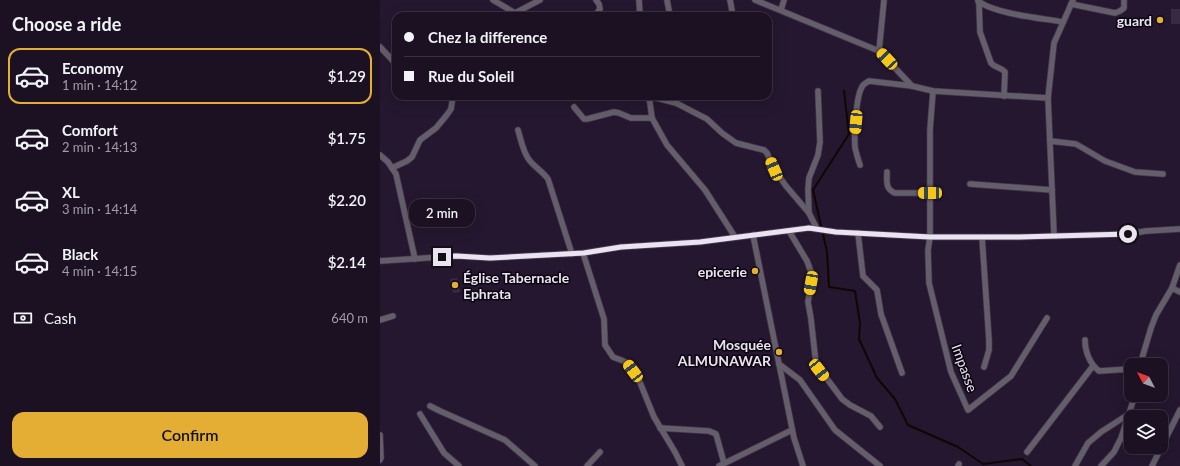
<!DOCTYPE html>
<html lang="en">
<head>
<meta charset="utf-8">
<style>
	:root { --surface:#1b1123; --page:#281f30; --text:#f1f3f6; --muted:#a09da6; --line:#393141; --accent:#e4ae35 }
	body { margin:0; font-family:Lato,sans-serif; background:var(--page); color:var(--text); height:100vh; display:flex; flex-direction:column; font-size:15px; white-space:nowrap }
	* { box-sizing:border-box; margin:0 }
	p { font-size:13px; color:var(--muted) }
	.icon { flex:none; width:22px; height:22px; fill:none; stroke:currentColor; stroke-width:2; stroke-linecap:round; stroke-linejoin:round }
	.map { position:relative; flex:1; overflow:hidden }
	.side { display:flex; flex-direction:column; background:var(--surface); width:380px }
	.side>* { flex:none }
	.top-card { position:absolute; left:12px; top:12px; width:380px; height:88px; border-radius:12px; box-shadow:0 4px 16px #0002,0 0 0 1px var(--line); display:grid; align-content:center; height:88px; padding:0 12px; background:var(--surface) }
	.needle { width:26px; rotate:311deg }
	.tools { position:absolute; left:744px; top:358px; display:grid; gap:8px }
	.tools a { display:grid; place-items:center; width:44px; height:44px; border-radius:8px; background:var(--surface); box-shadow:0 4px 16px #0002,0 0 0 1px var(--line); font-size:20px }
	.end { position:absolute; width:18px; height:18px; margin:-9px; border:5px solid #ebe2f2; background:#111; box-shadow:0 0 0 2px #111 }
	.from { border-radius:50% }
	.bubble { position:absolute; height:28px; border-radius:12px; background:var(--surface); box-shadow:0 4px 16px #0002,0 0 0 1px var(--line); font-size:13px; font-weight:600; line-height:28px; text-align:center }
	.car { position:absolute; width:12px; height:24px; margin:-12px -6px; border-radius:5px; box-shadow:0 0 3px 1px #0007; background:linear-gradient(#f5c518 24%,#345 0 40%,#f5c518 0 76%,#345 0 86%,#f5c518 0) }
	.top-card b { display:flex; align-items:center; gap:14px; height:38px; font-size:15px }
	.top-card b+b { border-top:1px solid var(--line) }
	.top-card i { width:10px; height:10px; background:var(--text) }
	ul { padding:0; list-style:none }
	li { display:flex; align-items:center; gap:12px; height:56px; margin:0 8px 6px; padding:0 4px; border:2px solid transparent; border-radius:12px }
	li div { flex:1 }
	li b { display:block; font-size:15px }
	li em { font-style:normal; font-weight:600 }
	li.active { border-color:var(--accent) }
	li>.icon { width:36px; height:36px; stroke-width:1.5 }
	h2 { padding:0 12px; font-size:18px; line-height:48px }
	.pay { display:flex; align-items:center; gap:10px; height:44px; padding:0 12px; font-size:15px }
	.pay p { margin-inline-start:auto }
	.action { display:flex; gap:8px; margin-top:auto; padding:8px 12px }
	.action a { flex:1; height:46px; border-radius:12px; background:var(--accent); color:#111; font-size:16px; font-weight:600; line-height:46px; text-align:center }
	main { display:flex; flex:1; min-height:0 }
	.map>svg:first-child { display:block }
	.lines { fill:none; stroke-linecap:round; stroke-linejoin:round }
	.stream { stroke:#0f0700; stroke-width:2 }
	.building { fill:#392a44 }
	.street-casing { stroke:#40334a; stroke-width:7 }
	.street { stroke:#645d6a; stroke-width:5.5 }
	.route { stroke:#ebe2f2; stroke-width:5 }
	.poi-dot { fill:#e4ae35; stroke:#0b060f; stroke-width:1.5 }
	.labels { text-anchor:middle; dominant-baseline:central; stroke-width:3; stroke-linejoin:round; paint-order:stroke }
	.poi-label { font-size:14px; font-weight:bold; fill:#ebe2f2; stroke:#0b060f; text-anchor:end }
	.street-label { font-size:14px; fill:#ebe2f2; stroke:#0b060f }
</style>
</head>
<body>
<main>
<section class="side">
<h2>Choose a ride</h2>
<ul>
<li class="active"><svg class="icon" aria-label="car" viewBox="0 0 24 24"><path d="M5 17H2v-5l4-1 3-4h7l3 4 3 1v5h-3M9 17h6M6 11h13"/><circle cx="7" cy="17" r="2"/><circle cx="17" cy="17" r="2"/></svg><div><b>Economy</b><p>1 min · 14:12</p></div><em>$1.29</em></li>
<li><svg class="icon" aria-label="car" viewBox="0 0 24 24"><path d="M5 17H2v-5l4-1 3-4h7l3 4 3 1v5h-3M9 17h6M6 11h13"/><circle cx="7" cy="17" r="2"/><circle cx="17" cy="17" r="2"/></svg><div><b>Comfort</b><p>2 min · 14:13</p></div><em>$1.75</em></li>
<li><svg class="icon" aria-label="car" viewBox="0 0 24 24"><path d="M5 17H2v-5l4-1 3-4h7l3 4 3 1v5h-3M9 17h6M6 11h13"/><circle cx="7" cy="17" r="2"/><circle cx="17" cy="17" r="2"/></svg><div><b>XL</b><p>3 min · 14:14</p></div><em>$2.20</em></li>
<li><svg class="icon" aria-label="car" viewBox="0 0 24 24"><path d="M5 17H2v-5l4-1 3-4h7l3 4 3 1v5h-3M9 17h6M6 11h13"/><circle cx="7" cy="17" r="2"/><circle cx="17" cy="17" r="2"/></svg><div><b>Black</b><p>4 min · 14:15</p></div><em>$2.14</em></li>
</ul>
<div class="pay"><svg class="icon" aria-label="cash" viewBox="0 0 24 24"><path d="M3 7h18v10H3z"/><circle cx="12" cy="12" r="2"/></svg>Cash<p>640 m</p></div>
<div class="action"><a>Confirm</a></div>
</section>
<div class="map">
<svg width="800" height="466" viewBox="0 0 800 466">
	<rect width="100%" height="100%" fill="#24172f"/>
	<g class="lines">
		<path class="stream" d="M 464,91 L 469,134 L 433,190 L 447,252 L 449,287 L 475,291 L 480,323 L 479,339 L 497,378 L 515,399 L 528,425 L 578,447 L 603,464 L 642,459 L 651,466"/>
	</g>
	<g class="building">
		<rect x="791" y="9" width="9" height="15"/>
		<path d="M 77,278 L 80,292 L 73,293 L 70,279 Z"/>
	</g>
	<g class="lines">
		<g class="street-casing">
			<g id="street">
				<path d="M 113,0 L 135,13 L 160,0"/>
				<path d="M 259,0 L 260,16"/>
				<path d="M 287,0 L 290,16"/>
				<path d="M 350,0 L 353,16"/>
				<path d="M 375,0 L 499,51 L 532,86 L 553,91 L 668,98"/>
				<path d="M 598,1 C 615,14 661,18 683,22"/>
				<path d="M 599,3 L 600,32 L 611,63 C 615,68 621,67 625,72 L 624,96"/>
				<path d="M 691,4 L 735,13 L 740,11 L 744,8 L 744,0"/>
				<path d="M 401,10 L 404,0"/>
				<path d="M 212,16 L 217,13 L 220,9 L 219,4 L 216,0"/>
				<path d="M 0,47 L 16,64"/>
				<path d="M 499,51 L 504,0"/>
				<path d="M 553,91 L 550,130 L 550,237 L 548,250 L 549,283 L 571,372 L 588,410 L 631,376 L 667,318"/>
				<path d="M 269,96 L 296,103 L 327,119 L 342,133 L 356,143 L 384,150 L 387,153 L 394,169 L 406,186 L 429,213 L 437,229"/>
				<path d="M 269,96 L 272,118 L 287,145 L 325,190 L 355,237"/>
				<path d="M 293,102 L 295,96"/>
				<path d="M 194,107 L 204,119 L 207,119 L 234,112 L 239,113 L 251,118 L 272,118"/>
				<path d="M 138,130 C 141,140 143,153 150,161 C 155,167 163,172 168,179 L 192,254"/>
				<path d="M 670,141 L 696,144 L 725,161 L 755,172 L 783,174"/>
				<path d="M 0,155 L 8,162 L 16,174 L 35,259"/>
				<path d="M 480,165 C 478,159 476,153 475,147 C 474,135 476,96 482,87 C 483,84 486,83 489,81 L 532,86"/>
				<path d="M 12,168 L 27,161 L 32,157 L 40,140 L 56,128 L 66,116 L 71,109 L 73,96"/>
				<path d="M 507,172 C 507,181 505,189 515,193 L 550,193"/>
				<path d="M 590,184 L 672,190"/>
				<path d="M 429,213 L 428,189 L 429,178 L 438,155 L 440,142 L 438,91"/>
				<path d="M 409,231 L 427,261 L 431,272 L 431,283 L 428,302 L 431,319 L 436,364 L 462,399 L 470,405 L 491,416 L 500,427"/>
				<path d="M 478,233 L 483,276 L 497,290 L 501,314 L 522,373"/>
				<path d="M 373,235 L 414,438 L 423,466"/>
				<path d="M 674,235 L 668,98 L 674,43 L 693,0"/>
				<path d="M 602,237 L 609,340 L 609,350 L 604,367"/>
				<path d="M 203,253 L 224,319 L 225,345 L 233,357 L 246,362 L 259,380 L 274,417 L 295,452 L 302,466"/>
				<path d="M 0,261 L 76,256 L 110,258 L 203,253 L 241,247 L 320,242 L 429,228 L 456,232 L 550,237 L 639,237 L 748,234 L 766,231 L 800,229"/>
				<path d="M 792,288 L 800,292"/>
				<path d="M 0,320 L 13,316"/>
				<path d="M 705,340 C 705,352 710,364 719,371 L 751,369"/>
				<path d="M 399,364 L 420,380 L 455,430 L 500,466"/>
				<path d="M 760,365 L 771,328 L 776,315 L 792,288 L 800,265"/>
				<path d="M 50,406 L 60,411 L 125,440 L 155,466"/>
				<path d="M 40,414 L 64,453 L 79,466"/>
				<path d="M 280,428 L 329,431 L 336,434 L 344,463"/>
				<path d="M 647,452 L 713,366"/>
				<path d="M 0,460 L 1,458 L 0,435"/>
				<path d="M 207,466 L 220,452"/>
				<path d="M 339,466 L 412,430"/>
				<path d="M 578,466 L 579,464"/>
				<path d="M 695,466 L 708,443 L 721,432 L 749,414"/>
				<path d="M 721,466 L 734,452 L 741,438 L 755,395"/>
				<path d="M 772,466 L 800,410"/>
			</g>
		</g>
		<use href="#street" class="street"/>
	</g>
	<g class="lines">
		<path class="route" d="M 62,257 L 76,256 L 110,258 L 204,253 L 241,247 L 320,242 L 429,228 L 456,232 L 550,237 L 639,237 L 748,234"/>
	</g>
	<g class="poi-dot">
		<circle cx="780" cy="20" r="4"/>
		<circle cx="375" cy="271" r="4"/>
		<circle cx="75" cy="285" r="4"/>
		<circle cx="399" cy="352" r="4"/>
	</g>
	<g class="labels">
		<g class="poi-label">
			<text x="772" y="20">guard</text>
			<text x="367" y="271">epicerie</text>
			<text x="83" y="277" text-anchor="start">Église Tabernacle<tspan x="83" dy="16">Ephrata</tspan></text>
			<text x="391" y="344">Mosquée<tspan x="391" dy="16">ALMUNAWAR</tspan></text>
		</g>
		<g class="street-label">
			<text transform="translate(585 368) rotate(70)">Impasse</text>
		</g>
	</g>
</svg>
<div class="tools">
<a><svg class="needle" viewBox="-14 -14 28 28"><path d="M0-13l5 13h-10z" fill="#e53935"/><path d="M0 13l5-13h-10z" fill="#a09da6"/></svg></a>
<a><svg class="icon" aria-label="layers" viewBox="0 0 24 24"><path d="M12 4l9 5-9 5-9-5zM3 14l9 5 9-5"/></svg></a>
</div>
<i class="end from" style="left:748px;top:234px"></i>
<i class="end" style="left:62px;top:257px"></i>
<div class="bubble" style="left:29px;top:199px;width:66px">2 min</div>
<i class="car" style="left:507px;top:59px;rotate:317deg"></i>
<i class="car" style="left:476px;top:122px;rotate:185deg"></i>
<i class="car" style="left:394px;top:169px;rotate:337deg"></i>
<i class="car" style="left:550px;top:193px;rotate:270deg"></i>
<i class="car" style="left:431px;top:283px;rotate:190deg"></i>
<i class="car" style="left:439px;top:370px;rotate:142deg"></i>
<i class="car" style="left:253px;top:371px;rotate:323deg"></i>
<div class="top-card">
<b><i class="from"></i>Chez la difference</b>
<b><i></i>Rue du Soleil</b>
</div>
</div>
</main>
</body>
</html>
